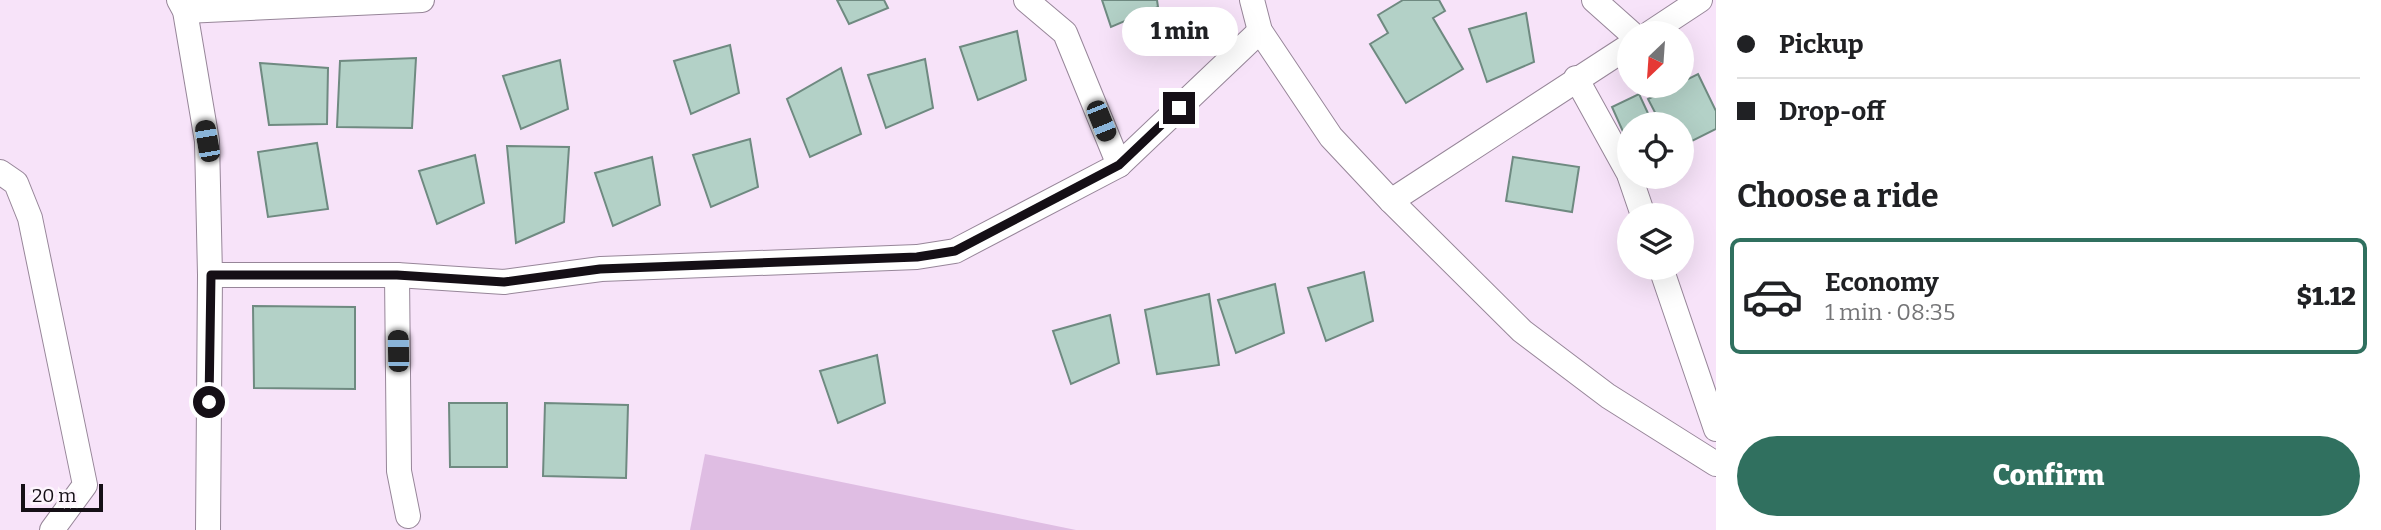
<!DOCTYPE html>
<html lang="en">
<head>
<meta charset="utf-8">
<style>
	:root { --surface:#fff; --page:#f6f6f6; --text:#202124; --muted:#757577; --line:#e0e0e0; --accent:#30705f }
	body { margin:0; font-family:Bitter,serif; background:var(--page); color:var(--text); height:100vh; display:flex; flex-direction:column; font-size:26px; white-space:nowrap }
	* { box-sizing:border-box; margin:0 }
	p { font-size:23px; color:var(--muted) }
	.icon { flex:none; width:38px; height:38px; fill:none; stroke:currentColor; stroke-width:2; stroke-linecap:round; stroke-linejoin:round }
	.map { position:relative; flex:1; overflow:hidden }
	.details { display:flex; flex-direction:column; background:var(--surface); width:665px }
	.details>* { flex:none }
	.guide { display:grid; align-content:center; height:154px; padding:0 21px; background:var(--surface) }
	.needle { width:46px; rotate:205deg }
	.controls { position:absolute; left:1617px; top:21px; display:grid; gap:14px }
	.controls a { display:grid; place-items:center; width:77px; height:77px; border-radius:50%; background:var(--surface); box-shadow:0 7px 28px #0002; font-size:35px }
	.scale { position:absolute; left:21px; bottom:18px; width:82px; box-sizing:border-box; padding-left:7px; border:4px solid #150f16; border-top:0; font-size:19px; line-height:24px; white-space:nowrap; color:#150f16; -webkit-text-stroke:5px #fdf5fd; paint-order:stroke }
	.end { position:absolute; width:32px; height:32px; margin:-16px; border:9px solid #150f16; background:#fff; box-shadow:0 0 0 4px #fff }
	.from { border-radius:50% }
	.bubble { position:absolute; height:49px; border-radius:24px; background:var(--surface); box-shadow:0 7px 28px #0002; font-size:23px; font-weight:800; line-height:49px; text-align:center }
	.car { position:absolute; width:21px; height:42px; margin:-21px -10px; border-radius:9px; box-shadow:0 0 5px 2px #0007; background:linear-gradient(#222 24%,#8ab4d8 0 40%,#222 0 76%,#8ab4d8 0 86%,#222 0) }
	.guide b { display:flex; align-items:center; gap:24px; height:66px; font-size:26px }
	.guide b+b { border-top:2px solid var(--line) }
	.guide i { width:18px; height:18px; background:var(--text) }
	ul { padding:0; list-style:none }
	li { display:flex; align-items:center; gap:21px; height:116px; margin:0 14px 10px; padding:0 7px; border:4px solid transparent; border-radius:10px }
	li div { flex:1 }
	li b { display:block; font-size:26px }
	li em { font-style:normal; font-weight:800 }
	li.current { border-color:var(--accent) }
	li>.icon { width:63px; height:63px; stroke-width:1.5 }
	h2 { padding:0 21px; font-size:32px; line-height:84px }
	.primary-button { display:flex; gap:14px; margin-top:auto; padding:14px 21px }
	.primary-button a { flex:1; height:80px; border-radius:42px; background:var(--accent); color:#fff; font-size:28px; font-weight:800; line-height:80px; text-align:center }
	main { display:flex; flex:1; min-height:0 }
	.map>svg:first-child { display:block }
	.green { fill:#dfbde3 }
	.building { fill:#b3d1c7; stroke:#6f8a81; stroke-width:2 }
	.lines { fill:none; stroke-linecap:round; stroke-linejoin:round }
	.street-casing { stroke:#978699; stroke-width:26 }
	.street { stroke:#fff; stroke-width:24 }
	.route { stroke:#150f16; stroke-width:9 }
</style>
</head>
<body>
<main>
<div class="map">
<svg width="1716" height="530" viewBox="0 0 1716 530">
	<rect width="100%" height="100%" fill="#f7e3f9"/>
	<path class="green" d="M 705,454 L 1076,530 L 690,530 Z"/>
	<g class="building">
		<path d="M 837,0 L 884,0 L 888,8 L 849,24 Z"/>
		<path d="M 1102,0 L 1157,0 L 1158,7 L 1111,27 Z"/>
		<path d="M 1403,0 L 1439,0 L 1445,11 L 1433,18 L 1463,69 L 1406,103 L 1370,44 L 1388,33 L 1378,15 Z"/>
		<path d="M 1526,13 L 1534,62 L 1487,82 L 1469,29 Z"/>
		<path d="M 1017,31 L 1026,80 L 978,100 L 960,47 Z"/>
		<path d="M 730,45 L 739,93 L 691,114 L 674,61 Z"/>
		<path d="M 416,58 L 412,128 L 337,127 L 340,61 Z"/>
		<path d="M 925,59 L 933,108 L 886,128 L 868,75 Z"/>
		<path d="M 560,60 L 568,109 L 521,129 L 503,76 Z"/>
		<path d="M 260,63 L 328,68 L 327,124 L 269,125 Z"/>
		<path d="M 841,68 L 861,134 L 810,157 L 787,99 Z"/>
		<path d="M 1698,74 L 1716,111 L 1716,129 L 1682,146 L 1682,124 L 1661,124 L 1648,99 L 1674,86 L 1682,86 L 1682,82 Z"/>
		<path d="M 1639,94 L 1653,124 L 1629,124 L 1629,145 L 1612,107 Z"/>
		<path d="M 750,139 L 758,187 L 711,207 L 693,155 Z"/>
		<path d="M 317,143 L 328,209 L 268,217 L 258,152 Z"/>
		<path d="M 507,146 L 569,147 L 564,222 L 516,243 Z"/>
		<path d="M 475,155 L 484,203 L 437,224 L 419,171 Z"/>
		<path d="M 652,157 L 660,205 L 613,226 L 595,173 Z"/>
		<path d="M 1513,157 L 1579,167 L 1572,212 L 1506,201 Z"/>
		<path d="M 1364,272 L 1373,321 L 1326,341 L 1308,288 Z"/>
		<path d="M 1275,284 L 1284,333 L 1236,353 L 1218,300 Z"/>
		<path d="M 1209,294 L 1219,365 L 1157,374 L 1145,310 Z"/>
		<path d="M 253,306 L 355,307 L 355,389 L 254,388 Z"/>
		<path d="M 1110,315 L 1119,363 L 1071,384 L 1053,331 Z"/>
		<path d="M 877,355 L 885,403 L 838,423 L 820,371 Z"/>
		<path d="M 449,403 L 507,403 L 507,467 L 450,467 Z"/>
		<path d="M 545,403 L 628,405 L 626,478 L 543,476 Z"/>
	</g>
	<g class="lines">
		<g class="street-casing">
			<g id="street">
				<path d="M 179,0 L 185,11 L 207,141 L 210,275 L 208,530"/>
				<path d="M 1026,0 L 1065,33 L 1119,165"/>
				<path d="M 1252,0 L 1260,31 L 1331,137 L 1391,201 L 1522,331 L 1608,396 L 1716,464"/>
				<path d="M 1594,0 L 1631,33"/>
				<path d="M 185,11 L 422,0"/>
				<path d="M 1650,33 L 1700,0"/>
				<path d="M 1576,78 L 1629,174"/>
				<path d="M 0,172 L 16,183 L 30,218 L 85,485 L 52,530"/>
				<path d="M 1630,177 L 1643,215"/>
				<path d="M 1391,201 L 1629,46"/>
				<path d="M 1661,268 L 1716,429"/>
				<path d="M 210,275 L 397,275 L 504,282 L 601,269 L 917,257 L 955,251 L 1119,165 L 1260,31"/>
				<path d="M 397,275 L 399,471 L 408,516"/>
			</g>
		</g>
		<use href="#street" class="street"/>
	</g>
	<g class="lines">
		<path class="route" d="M 209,402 L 211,275 L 397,275 L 504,282 L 600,269 L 917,257 L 955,251 L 1119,165 L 1179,108"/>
	</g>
</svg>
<div class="controls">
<a><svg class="needle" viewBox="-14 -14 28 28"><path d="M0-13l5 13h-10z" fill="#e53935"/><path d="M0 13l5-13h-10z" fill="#757577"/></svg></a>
<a><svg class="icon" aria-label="locate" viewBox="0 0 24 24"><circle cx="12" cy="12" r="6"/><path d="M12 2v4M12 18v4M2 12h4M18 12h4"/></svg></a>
<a><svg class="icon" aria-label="layers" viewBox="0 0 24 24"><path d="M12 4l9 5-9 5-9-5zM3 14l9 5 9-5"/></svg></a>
</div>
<div class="scale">20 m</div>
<i class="end from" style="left:209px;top:402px"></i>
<i class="end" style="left:1179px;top:108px"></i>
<div class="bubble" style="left:1122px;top:7px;width:116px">1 min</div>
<i class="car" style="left:1101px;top:121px;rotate:158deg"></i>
<i class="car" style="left:207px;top:141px;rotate:350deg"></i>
<i class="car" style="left:398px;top:351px;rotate:359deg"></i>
</div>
<section class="details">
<div class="guide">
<b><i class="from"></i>Pickup</b>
<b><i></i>Drop-off</b>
</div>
<h2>Choose a ride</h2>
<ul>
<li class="current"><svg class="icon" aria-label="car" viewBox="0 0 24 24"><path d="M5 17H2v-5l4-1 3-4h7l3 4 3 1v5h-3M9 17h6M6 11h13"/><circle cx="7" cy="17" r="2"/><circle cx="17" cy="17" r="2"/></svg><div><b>Economy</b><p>1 min · 08:35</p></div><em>$1.12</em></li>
</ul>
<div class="primary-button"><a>Confirm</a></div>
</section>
</main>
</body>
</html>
